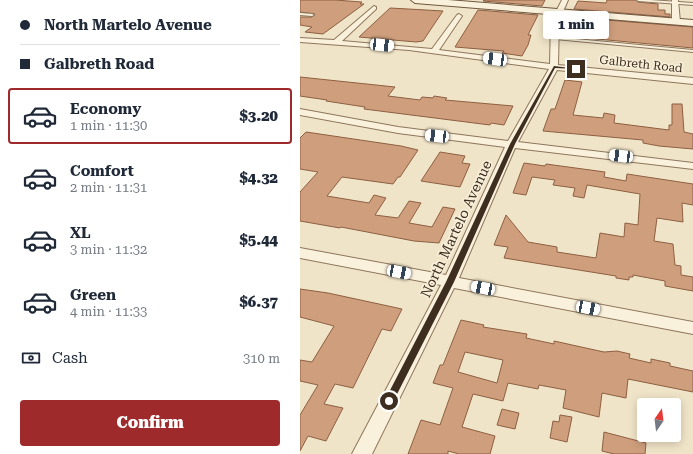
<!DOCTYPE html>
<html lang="en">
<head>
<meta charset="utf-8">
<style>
	:root { --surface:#fff; --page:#f2f2f3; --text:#1f2937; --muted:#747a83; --line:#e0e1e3; --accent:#9e2a2b }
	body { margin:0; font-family:"Roboto Serif",serif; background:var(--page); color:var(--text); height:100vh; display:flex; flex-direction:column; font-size:15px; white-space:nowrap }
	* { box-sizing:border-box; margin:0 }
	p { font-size:13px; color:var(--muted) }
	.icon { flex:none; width:22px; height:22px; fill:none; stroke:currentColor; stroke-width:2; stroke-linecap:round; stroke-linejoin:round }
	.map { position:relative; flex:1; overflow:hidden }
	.drawer { display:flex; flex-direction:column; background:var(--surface); width:300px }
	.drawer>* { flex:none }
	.banner { display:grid; align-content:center; height:88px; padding:0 20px; background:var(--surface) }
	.needle { width:26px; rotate:14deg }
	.tools { position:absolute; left:337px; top:398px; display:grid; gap:8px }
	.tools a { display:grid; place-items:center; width:44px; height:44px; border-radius:4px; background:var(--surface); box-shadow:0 2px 10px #0003; font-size:20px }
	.end { position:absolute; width:18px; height:18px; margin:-9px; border:5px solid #3d2e20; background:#fff; box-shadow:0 0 0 2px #fff }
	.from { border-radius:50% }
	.bubble { position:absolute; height:28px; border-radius:4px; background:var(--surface); box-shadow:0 2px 10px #0003; font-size:13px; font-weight:800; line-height:28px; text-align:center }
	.car { position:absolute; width:12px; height:24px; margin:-12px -6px; border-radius:5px; box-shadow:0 0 3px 1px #0007; background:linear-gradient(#fff 24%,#345 0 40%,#fff 0 76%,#345 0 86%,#fff 0) }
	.banner b { display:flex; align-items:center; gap:14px; height:38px; font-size:15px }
	.banner b+b { border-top:1px solid var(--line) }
	.banner i { width:10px; height:10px; background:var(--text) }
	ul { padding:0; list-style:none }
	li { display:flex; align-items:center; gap:12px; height:56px; margin:0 8px 6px; padding:0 12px; border:2px solid transparent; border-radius:4px }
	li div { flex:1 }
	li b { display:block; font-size:15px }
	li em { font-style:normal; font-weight:800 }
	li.active { border-color:var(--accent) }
	li>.icon { width:36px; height:36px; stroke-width:1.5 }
	.pay { display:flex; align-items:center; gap:10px; height:44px; padding:0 20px; font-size:15px }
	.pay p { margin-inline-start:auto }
	.action { display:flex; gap:8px; margin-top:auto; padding:8px 20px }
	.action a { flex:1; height:46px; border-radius:4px; background:var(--accent); color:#fff; font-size:16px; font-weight:800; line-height:46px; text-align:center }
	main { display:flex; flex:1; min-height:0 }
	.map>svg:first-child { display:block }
	.building { fill:#cf9f7d; stroke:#8d5f41; fill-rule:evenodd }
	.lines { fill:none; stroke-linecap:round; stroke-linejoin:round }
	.lane-casing { stroke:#8d765c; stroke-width:2 }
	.street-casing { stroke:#8d765c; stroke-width:2 }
	.secondary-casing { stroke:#6f573f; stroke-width:2 }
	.lane { fill:#faf1dc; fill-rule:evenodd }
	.street { fill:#faf1dc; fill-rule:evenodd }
	.secondary { fill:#faf1dc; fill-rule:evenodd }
	.route { fill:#3d2e20 }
	.labels { text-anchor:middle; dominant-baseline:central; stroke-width:3.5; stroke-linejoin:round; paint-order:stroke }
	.far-street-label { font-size:12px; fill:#3d2e20; stroke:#f7eed8 }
	.street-label { font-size:14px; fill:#3d2e20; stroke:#f7eed8 }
</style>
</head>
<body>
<main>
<section class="drawer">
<div class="banner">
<b><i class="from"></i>North Martelo Avenue</b>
<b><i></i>Galbreth Road</b>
</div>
<ul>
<li class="active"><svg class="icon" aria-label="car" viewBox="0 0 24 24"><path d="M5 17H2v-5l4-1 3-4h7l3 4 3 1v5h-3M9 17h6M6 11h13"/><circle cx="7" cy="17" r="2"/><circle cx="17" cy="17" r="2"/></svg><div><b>Economy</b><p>1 min · 11:30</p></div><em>$3.20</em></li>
<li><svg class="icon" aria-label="car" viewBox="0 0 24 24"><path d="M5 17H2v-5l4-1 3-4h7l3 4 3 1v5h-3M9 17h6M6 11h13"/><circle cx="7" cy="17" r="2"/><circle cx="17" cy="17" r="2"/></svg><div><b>Comfort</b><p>2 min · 11:31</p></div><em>$4.32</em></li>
<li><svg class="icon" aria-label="car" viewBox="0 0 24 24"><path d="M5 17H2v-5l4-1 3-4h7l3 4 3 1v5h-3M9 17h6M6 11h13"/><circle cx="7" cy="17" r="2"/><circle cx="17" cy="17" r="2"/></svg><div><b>XL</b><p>3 min · 11:32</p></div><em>$5.44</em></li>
<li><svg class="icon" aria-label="car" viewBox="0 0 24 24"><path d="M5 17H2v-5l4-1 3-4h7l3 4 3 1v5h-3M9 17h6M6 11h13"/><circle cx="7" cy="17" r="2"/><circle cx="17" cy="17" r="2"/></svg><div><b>Green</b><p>4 min · 11:33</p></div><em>$6.37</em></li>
</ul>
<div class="pay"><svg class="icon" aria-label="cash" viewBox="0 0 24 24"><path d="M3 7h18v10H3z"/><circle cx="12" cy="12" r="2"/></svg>Cash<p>310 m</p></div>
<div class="action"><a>Confirm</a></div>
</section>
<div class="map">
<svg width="393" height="454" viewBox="0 0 393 454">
	<rect width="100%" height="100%" fill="#f0e4c8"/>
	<g class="building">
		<path d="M 0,0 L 35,0 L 62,2 L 60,4 L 64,4 L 23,34 L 5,32 L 12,27 L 0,25 L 0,17 L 12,17 L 15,14 L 0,12 Z"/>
		<path d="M 184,0 L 245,0 L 242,6 L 183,1 Z"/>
		<path d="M 307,0 L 336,0 L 338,2 L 358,4 L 358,10 L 365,10 L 365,14 L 370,14 L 370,17 L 274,9 L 278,1 L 306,3 Z"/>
		<path d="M 90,8 L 126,10 L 143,11 L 123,41 L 116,42 L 59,37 Z"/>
		<path d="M 178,10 L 238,15 L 228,35 L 231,35 L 228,45 L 222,56 L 202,53 L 204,51 L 155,47 Z"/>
		<path d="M 270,17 L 393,27 L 393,48 L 265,36 L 270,24 L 267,24 Z"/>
		<path d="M 0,77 L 95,87 L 88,96 L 120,100 L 122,97 L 133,98 L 134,96 L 147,98 L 145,100 L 213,106 L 204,125 L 191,123 L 190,125 L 64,109 L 65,107 L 26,101 L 27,100 L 0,96 Z"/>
		<path d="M 265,80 L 282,82 L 273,115 L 303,118 L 304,113 L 315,115 L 314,123 L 369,130 L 369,125 L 372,125 L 372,104 L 382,104 L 384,132 L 393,134 L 393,149 L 359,146 L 343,143 L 343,140 L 243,131 L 251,109 L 255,109 Z"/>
		<path d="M 6,132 L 101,146 L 118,150 L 100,177 L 98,177 L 93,184 L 42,177 L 27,196 L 69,203 L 74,195 L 86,198 L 75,215 L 98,218 L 109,201 L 121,203 L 109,223 L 132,227 L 143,207 L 155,209 L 139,243 L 114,241 L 41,227 L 40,228 L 0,221 L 0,192 L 18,172 L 0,169 L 0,138 Z"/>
		<path d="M 140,152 L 165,156 L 162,163 L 170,164 L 160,187 L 121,181 Z"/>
		<path d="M 224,163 L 245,166 L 246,164 L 305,172 L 304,177 L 326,181 L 327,174 L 393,184 L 393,205 L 382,203 L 383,222 L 357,218 L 354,241 L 373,244 L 375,265 L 381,266 L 381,275 L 393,277 L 393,291 L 365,286 L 365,281 L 333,275 L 333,277 L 329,277 L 329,280 L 316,278 L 316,276 L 204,258 L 208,247 L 194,245 L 206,215 L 228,242 L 257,247 L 257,252 L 296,258 L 300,233 L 324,237 L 325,223 L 338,225 L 340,194 L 287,185 L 284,198 L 273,196 L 275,188 L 253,185 L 255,180 L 232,177 L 226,195 L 213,193 Z"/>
		<path d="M 0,289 L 28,293 L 102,309 L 91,331 L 82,329 L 53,388 L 35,384 L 24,404 L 43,408 L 26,441 L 8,436 L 0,451 L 0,415 L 18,385 L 0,381 L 0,360 L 12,362 L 34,326 L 0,317 Z"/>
		<path d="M 161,320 L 184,325 L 183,327 L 227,334 L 226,338 L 254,344 L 254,341 L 304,352 L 317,351 L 330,354 L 329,358 L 351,363 L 351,359 L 370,363 L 370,366 L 393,371 L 393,392 L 328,379 L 326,398 L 302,393 L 299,417 L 263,408 L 266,390 L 239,385 L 238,389 L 208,383 L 203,401 L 173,394 L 162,427 L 195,436 L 190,454 L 159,454 L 148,451 L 148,454 L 108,454 L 121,420 L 140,425 L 153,388 L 133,383 L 140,365 L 143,365 ZM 165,352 L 203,360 L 197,383 L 158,372 Z"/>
		<path d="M 202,409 L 219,413 L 215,429 L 197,425 Z"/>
		<path d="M 260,415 L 272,417 L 267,442 L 250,438 L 253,421 L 259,422 Z"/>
		<path d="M 304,432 L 346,443 L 345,454 L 314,454 L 302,451 Z"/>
	</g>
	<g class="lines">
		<g class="lane-casing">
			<g id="lane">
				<path d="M 337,0 L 350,0 L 393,3 L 393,5 L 338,1 Z"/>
				<path d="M 0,13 L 12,14 L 14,15 L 12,16 L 0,15 Z"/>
				<path d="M 254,37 L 393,50 L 393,52 L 255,39 L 254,39 Z"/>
			</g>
		</g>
		<g class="street-casing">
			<g id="street">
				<path d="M 262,0 L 268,0 L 259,21 L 258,65 L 393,78 L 393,84 L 257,70 L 218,142 L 393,163 L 393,169 L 215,148 L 159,278 L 393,322 L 393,334 L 154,288 L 72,454 L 52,454 L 141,285 L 0,258 L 0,248 L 146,275 L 205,147 L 98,133 L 0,115 L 0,109 L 98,127 L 208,141 L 249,69 L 109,50 L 0,42 L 0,38 L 34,40 L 74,6 L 76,7 L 76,9 L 42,41 L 132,49 L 157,15 L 159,14 L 162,16 L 139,50 L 250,64 L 251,21 Z"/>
				<path d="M 372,0 L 378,0 L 380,22 L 376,24 L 372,22 Z"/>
			</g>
		</g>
		<g class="secondary-casing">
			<path id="secondary" d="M 111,0 L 148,0 L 393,20 L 393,26 L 115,3 Z"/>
		</g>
		<use href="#lane" class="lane"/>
		<use href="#street" class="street"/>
		<use href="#secondary" class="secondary"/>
	</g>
	<path class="route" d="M 254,66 L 278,69 L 255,68 L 215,144 L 154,282 L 92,404 L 86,404 L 86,398 L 146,282 L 210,144 Z"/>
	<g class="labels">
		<g class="far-street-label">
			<text transform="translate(341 64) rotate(6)">Galbreth Road</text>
		</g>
		<g class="street-label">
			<text transform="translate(156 229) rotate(-65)">North Martelo Avenue</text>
		</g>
	</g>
</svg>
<div class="tools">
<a><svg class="needle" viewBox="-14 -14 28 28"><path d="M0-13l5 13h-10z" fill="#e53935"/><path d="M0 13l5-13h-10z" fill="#747a83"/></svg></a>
</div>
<i class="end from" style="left:89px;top:401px"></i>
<i class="end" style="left:276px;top:69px"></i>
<div class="bubble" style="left:243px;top:11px;width:66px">1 min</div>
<i class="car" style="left:82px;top:45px;rotate:96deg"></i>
<i class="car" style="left:195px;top:59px;rotate:278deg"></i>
<i class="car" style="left:137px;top:136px;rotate:276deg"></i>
<i class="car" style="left:321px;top:156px;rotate:277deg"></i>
<i class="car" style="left:99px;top:272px;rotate:101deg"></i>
<i class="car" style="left:183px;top:288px;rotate:281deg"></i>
<i class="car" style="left:288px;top:308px;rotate:101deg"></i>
</div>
</main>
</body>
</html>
